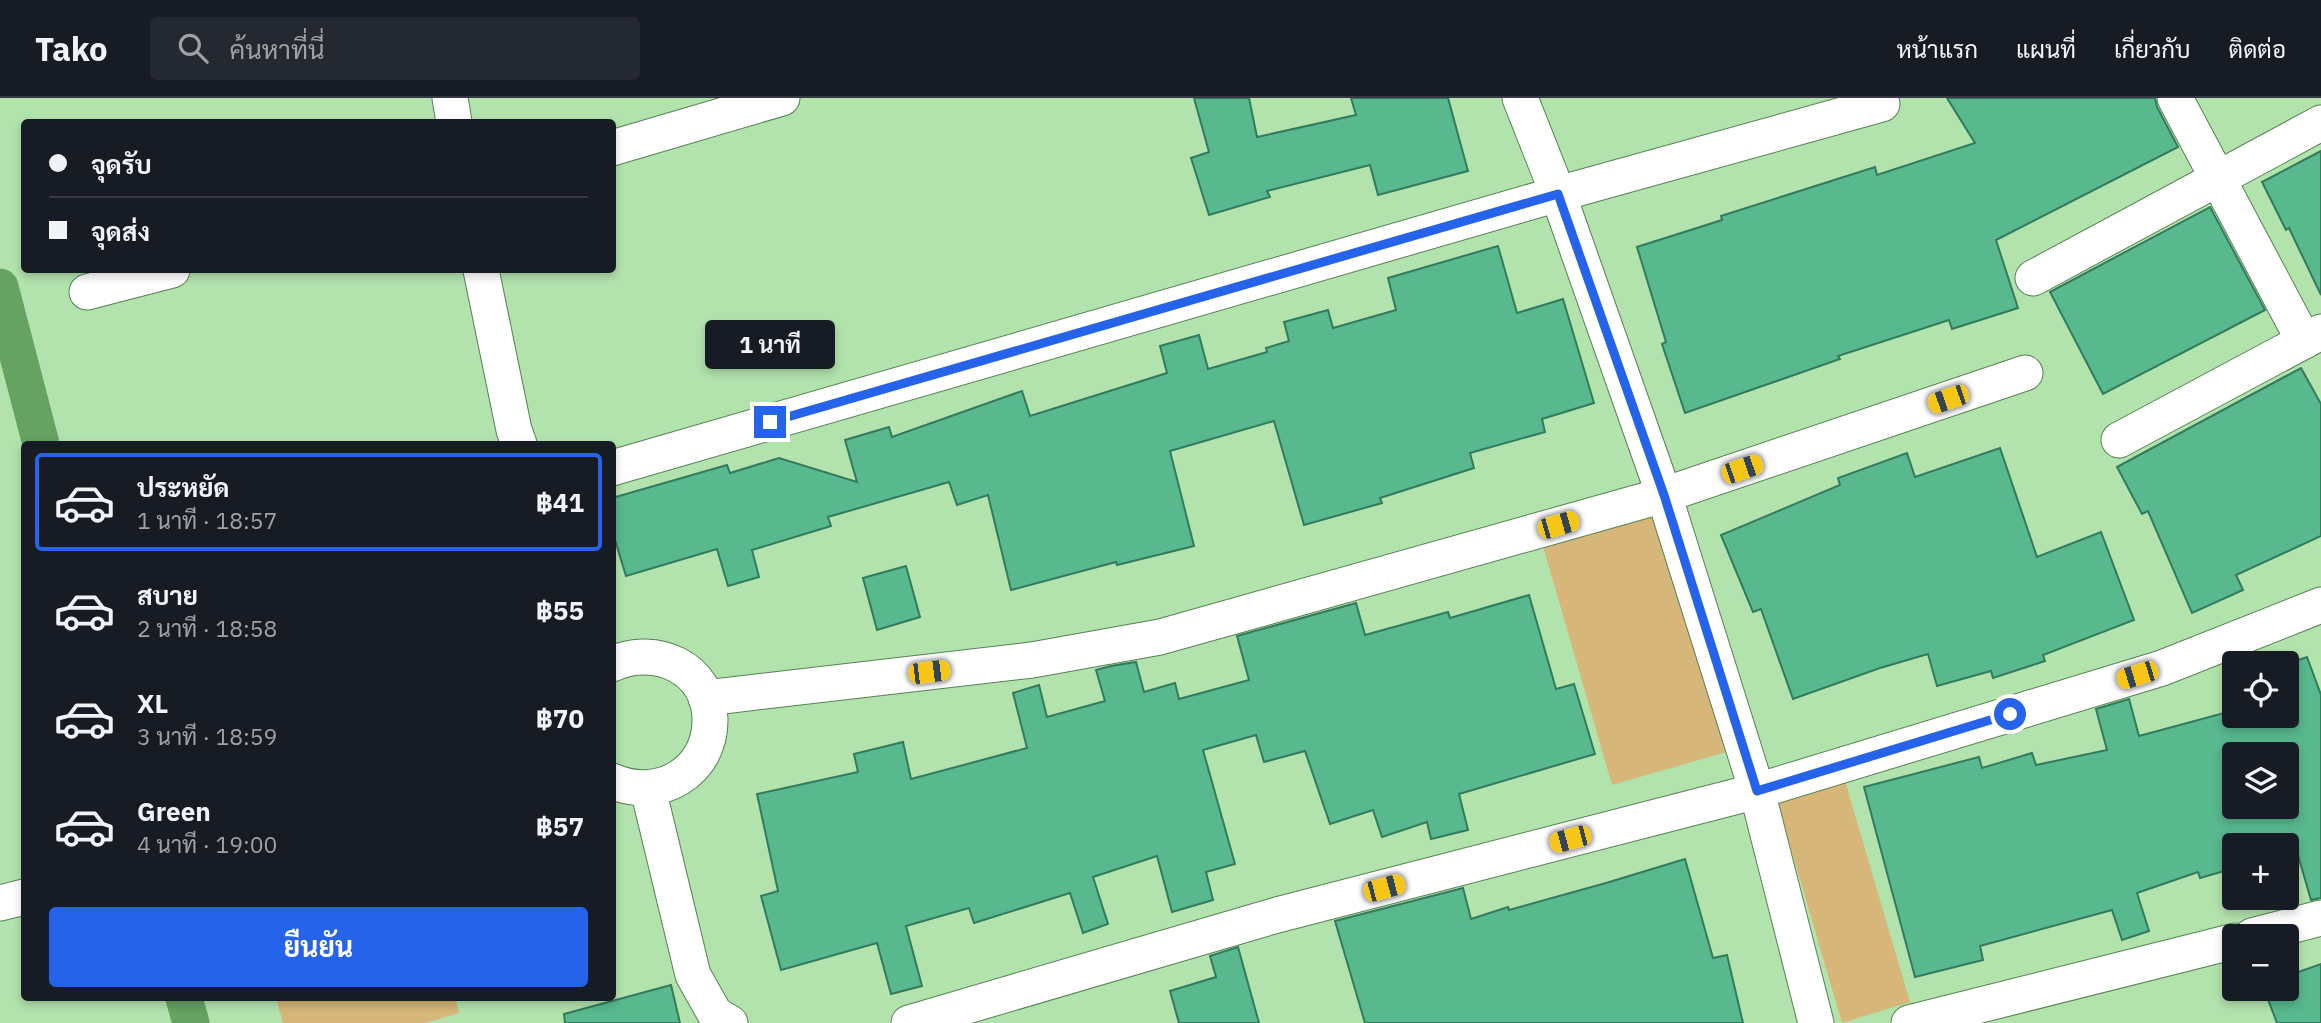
<!DOCTYPE html>
<html lang="th">
<head>
<meta charset="utf-8">
<style>
	:root { --surface:#171b24; --page:#242831; --text:#f1f3f6; --muted:#9ea1a6; --line:#363941; --accent:#2563eb }
	body { margin:0; font-family:"IBM Plex Sans",Sarabun,sans-serif; background:var(--page); color:var(--text); height:100vh; display:flex; flex-direction:column; font-size:26px; white-space:nowrap }
	* { box-sizing:border-box; margin:0 }
	p { font-size:23px; color:var(--muted) }
	.icon { flex:none; width:38px; height:38px; fill:none; stroke:currentColor; stroke-width:2; stroke-linecap:round; stroke-linejoin:round }
	.map { position:relative; flex:1; overflow:hidden }
	.details { position:absolute; left:21px; top:343px; width:595px; height:560px; display:flex; flex-direction:column; background:var(--surface); border-radius:7px; box-shadow:0 4px 10px #0003 }
	.details>* { flex:none }
	.banner { position:absolute; left:21px; top:21px; width:595px; height:154px; border-radius:7px; box-shadow:0 4px 10px #0003; display:grid; align-content:center; height:154px; padding:0 28px; background:var(--surface) }
	.controls { position:absolute; left:2222px; top:553px; display:grid; gap:14px }
	.controls a { display:grid; place-items:center; width:77px; height:77px; border-radius:7px; background:var(--surface); box-shadow:0 4px 10px #0003; font-size:35px }
	.end { position:absolute; width:32px; height:32px; margin:-16px; border:9px solid #2563eb; background:#fff; box-shadow:0 0 0 4px #fff }
	.from { border-radius:50% }
	.bubble { position:absolute; height:49px; border-radius:7px; background:var(--surface); box-shadow:0 4px 10px #0003; font-size:23px; font-weight:700; line-height:49px; text-align:center }
	.car { position:absolute; width:21px; height:42px; margin:-21px -10px; border-radius:9px; box-shadow:0 0 5px 2px #0007; background:linear-gradient(#f5c518 24%,#345 0 40%,#f5c518 0 76%,#345 0 86%,#f5c518 0) }
	.banner b { display:flex; align-items:center; gap:24px; height:66px; font-size:26px }
	.banner b+b { border-top:2px solid var(--line) }
	.banner i { width:18px; height:18px; background:var(--text) }
	ul { padding:12px 0 0; list-style:none }
	li { display:flex; align-items:center; gap:21px; height:98px; margin:0 14px 10px; padding:0 14px; border:4px solid transparent; border-radius:7px }
	li div { flex:1 }
	li b { display:block; font-size:26px }
	li em { font-style:normal; font-weight:700 }
	li.on { border-color:var(--accent) }
	li>.icon { width:63px; height:63px; stroke-width:1.5 }
	.action { display:flex; gap:14px; margin-top:auto; padding:14px 28px }
	.action a { flex:1; height:80px; border-radius:7px; background:var(--accent); color:#fff; font-size:28px; font-weight:700; line-height:80px; text-align:center }
	header { display:flex; align-items:center; gap:42px; box-sizing:border-box; height:98px; padding:0 35px; background:var(--surface); border-bottom:2px solid var(--line) }
	header strong { font-size:33px }
	nav { display:flex; gap:38px; margin-inline-start:auto; font-size:24px }
	.search { width:490px; height:63px; background:var(--page); display:flex; align-items:center; gap:18px; box-sizing:border-box; padding:0 24px; border-radius:7px; color:var(--muted); font-size:26px }
	.map>svg:first-child { display:block }
	.green { fill:#d6b679 }
	.lines { fill:none; stroke-linecap:round; stroke-linejoin:round }
	.canal { stroke:#66a261; stroke-width:37 }
	.building { fill:#58b88e; stroke:#327b5c; stroke-width:2; fill-rule:evenodd }
	.street-casing { stroke:#558251; stroke-width:37 }
	.street { stroke:#fff; stroke-width:35 }
	.route { stroke:#2563eb; stroke-width:9 }
</style>
</head>
<body>
<header>
<strong>Tako</strong>
<div class="search"><svg class="icon" aria-label="search" viewBox="0 0 24 24"><circle cx="10" cy="10" r="6"/><path d="M15 15l6 6"/></svg>ค้นหาที่นี่</div>
<nav><a>หน้าแรก</a><a>แผนที่</a><a>เกี่ยวกับ</a><a>ติดต่อ</a></nav>
</header>
<div class="map">
<svg width="2321" height="925" viewBox="0 0 2321 925">
	<rect width="100%" height="100%" fill="#b2e3ad"/>
	<g class="green">
		<path d="M 1661,413 L 1730,653 L 1612,687 L 1543,448 Z"/>
		<path d="M 1845,683 L 1910,904 L 1842,925 L 1777,703 Z"/>
		<path d="M 276,900 L 455,900 L 459,915 L 425,925 L 283,925 Z"/>
	</g>
	<g class="lines">
		<g class="canal">
			<path d="M 0,189 L 41,346"/>
			<path d="M 184,900 L 191,925"/>
		</g>
	</g>
	<g class="building">
		<path d="M 1194,0 L 1249,0 L 1257,39 L 1356,17 L 1351,0 L 1448,0 L 1468,73 L 1378,97 L 1370,67 L 1267,93 L 1270,99 L 1209,117 L 1191,60 L 1209,54 Z"/>
		<path d="M 1947,0 L 2155,0 L 2157,9 L 2178,49 L 1996,142 L 2018,210 L 1952,231 L 1949,222 L 1838,258 L 1840,261 L 1685,315 L 1662,246 L 1666,244 L 1637,149 L 1722,122 L 1721,118 L 1875,69 L 1877,77 L 1975,45 Z"/>
		<path d="M 2321,53 L 2321,197 L 2289,130 L 2286,132 L 2262,84 Z"/>
		<path d="M 2210,109 L 2265,212 L 2103,296 L 2050,194 Z"/>
		<path d="M 1498,148 L 1517,215 L 1563,201 L 1594,305 L 1542,321 L 1545,334 L 1470,355 L 1474,370 L 1380,400 L 1382,405 L 1304,427 L 1274,323 L 1170,353 L 1194,448 L 1117,467 L 1116,464 L 1011,492 L 988,397 L 957,407 L 949,384 L 828,419 L 831,428 L 752,452 L 759,479 L 728,488 L 717,451 L 626,478 L 612,432 L 612,400 L 727,367 L 730,375 L 779,360 L 857,384 L 845,342 L 889,329 L 892,339 L 1022,293 L 1030,318 L 1167,275 L 1160,248 L 1199,237 L 1208,271 L 1267,254 L 1266,250 L 1289,243 L 1284,224 L 1328,212 L 1333,230 L 1396,212 L 1388,180 Z"/>
		<path d="M 2301,270 L 2321,306 L 2321,438 L 2236,477 L 2243,492 L 2192,515 L 2148,413 L 2142,416 L 2117,369 Z"/>
		<path d="M 2000,350 L 2037,459 L 2101,434 L 2134,522 L 2043,557 L 2045,563 L 1993,580 L 1991,573 L 1937,588 L 1928,556 L 1880,570 L 1793,601 L 1761,511 L 1753,514 L 1721,437 L 1840,387 L 1838,380 L 1907,355 L 1915,379 Z"/>
		<path d="M 906,468 L 920,519 L 877,532 L 863,480 Z"/>
		<path d="M 1529,497 L 1556,591 L 1574,586 L 1595,656 L 1459,696 L 1468,732 L 1431,741 L 1427,724 L 1382,739 L 1373,712 L 1330,726 L 1305,653 L 1264,664 L 1256,637 L 1203,652 L 1235,766 L 1206,774 L 1213,802 L 1172,814 L 1157,758 L 1093,779 L 1108,826 L 1083,835 L 1070,795 L 974,825 L 969,810 L 906,828 L 922,888 L 891,896 L 877,845 L 781,872 L 761,798 L 778,793 L 757,696 L 858,674 L 854,656 L 903,644 L 911,681 L 1027,650 L 1013,595 L 1039,587 L 1047,619 L 1105,603 L 1096,572 L 1111,568 L 1136,564 L 1144,594 L 1175,585 L 1179,601 L 1249,582 L 1237,538 L 1356,505 L 1365,537 L 1448,514 L 1450,520 Z"/>
		<path d="M 2307,559 L 2321,597 L 2321,800 L 2311,802 L 2295,747 L 2235,747 L 2235,770 L 2200,780 L 2198,774 L 2137,795 L 2149,833 L 2122,842 L 2112,812 L 1980,848 L 1983,862 L 1915,879 L 1864,689 L 1979,659 L 1982,670 L 2032,655 L 2036,667 L 2107,652 L 2096,611 L 2129,601 L 2139,638 L 2235,612 L 2235,618 L 2287,618 L 2287,566 ZM 2235,656 L 2287,656 L 2287,709 L 2235,709 Z"/>
		<path d="M 1685,761 L 1713,860 L 1727,857 L 1743,925 L 1365,925 L 1335,823 L 1463,790 L 1471,821 L 1508,809 L 1509,812 L 1606,785 Z"/>
		<path d="M 1238,849 L 1259,925 L 1179,925 L 1170,893 L 1216,879 L 1210,858 Z"/>
		<path d="M 2321,866 L 2321,925 L 2277,925 L 2264,891 L 2287,891 L 2287,878 Z"/>
		<path d="M 671,887 L 680,925 L 565,925 L 564,916 Z"/>
	</g>
	<g class="lines">
		<g class="street-casing">
			<g id="street">
				<path d="M 450,0 L 454,24"/>
				<path d="M 1520,0 L 1558,96 L 1664,397 L 1757,693 L 1816,925"/>
				<path d="M 2175,0 L 2304,243"/>
				<path d="M 612,50 L 782,0"/>
				<path d="M 481,172 L 514,332 L 519,346"/>
				<path d="M 2033,180 L 2321,25"/>
				<path d="M 87,194 L 172,172"/>
				<path d="M 2119,342 L 2321,234"/>
				<path d="M 612,370 L 1558,96 L 1882,6"/>
				<path d="M 612,566 C 656,546 709,570 710,621 C 711,674 659,704 612,683"/>
				<path d="M 706,600 L 1032,562 L 1160,539 L 1664,397 L 2025,275"/>
				<path d="M 648,691 L 693,877 L 715,916 L 730,925"/>
				<path d="M 0,805 L 24,799"/>
				<path d="M 2252,838 L 2321,820"/>
				<path d="M 909,925 L 1277,817 L 1757,693 L 2162,570 L 2321,507"/>
				<path d="M 1909,925 L 2235,843"/>
			</g>
		</g>
		<use href="#street" class="street"/>
	</g>
	<g class="lines">
		<path class="route" d="M 770,324 L 1558,96 L 1664,397 L 1757,693 L 2010,616"/>
	</g>
</svg>
<div class="controls">
<a><svg class="icon" aria-label="locate" viewBox="0 0 24 24"><circle cx="12" cy="12" r="6"/><path d="M12 2v4M12 18v4M2 12h4M18 12h4"/></svg></a>
<a><svg class="icon" aria-label="layers" viewBox="0 0 24 24"><path d="M12 4l9 5-9 5-9-5zM3 14l9 5 9-5"/></svg></a>
<a>+</a>
<a>−</a>
</div>
<i class="end from" style="left:2010px;top:616px"></i>
<i class="end" style="left:770px;top:324px"></i>
<div class="bubble" style="left:705px;top:222px;width:130px">1 นาที</div>
<i class="car" style="left:1948px;top:301px;rotate:251deg"></i>
<i class="car" style="left:1742px;top:371px;rotate:71deg"></i>
<i class="car" style="left:1558px;top:427px;rotate:74deg"></i>
<i class="car" style="left:929px;top:574px;rotate:83deg"></i>
<i class="car" style="left:2137px;top:577px;rotate:253deg"></i>
<i class="car" style="left:1570px;top:741px;rotate:255deg"></i>
<i class="car" style="left:1384px;top:790px;rotate:75deg"></i>
<div class="banner">
<b><i class="from"></i>จุดรับ</b>
<b><i></i>จุดส่ง</b>
</div>
<section class="details">
<ul>
<li class="on"><svg class="icon" aria-label="car" viewBox="0 0 24 24"><path d="M5 17H2v-5l4-1 3-4h7l3 4 3 1v5h-3M9 17h6M6 11h13"/><circle cx="7" cy="17" r="2"/><circle cx="17" cy="17" r="2"/></svg><div><b>ประหยัด</b><p>1 นาที · 18:57</p></div><em>฿41</em></li>
<li><svg class="icon" aria-label="car" viewBox="0 0 24 24"><path d="M5 17H2v-5l4-1 3-4h7l3 4 3 1v5h-3M9 17h6M6 11h13"/><circle cx="7" cy="17" r="2"/><circle cx="17" cy="17" r="2"/></svg><div><b>สบาย</b><p>2 นาที · 18:58</p></div><em>฿55</em></li>
<li><svg class="icon" aria-label="car" viewBox="0 0 24 24"><path d="M5 17H2v-5l4-1 3-4h7l3 4 3 1v5h-3M9 17h6M6 11h13"/><circle cx="7" cy="17" r="2"/><circle cx="17" cy="17" r="2"/></svg><div><b>XL</b><p>3 นาที · 18:59</p></div><em>฿70</em></li>
<li><svg class="icon" aria-label="car" viewBox="0 0 24 24"><path d="M5 17H2v-5l4-1 3-4h7l3 4 3 1v5h-3M9 17h6M6 11h13"/><circle cx="7" cy="17" r="2"/><circle cx="17" cy="17" r="2"/></svg><div><b>Green</b><p>4 นาที · 19:00</p></div><em>฿57</em></li>
</ul>
<div class="action"><a>ยืนยัน</a></div>
</section>
</div>
</body>
</html>
